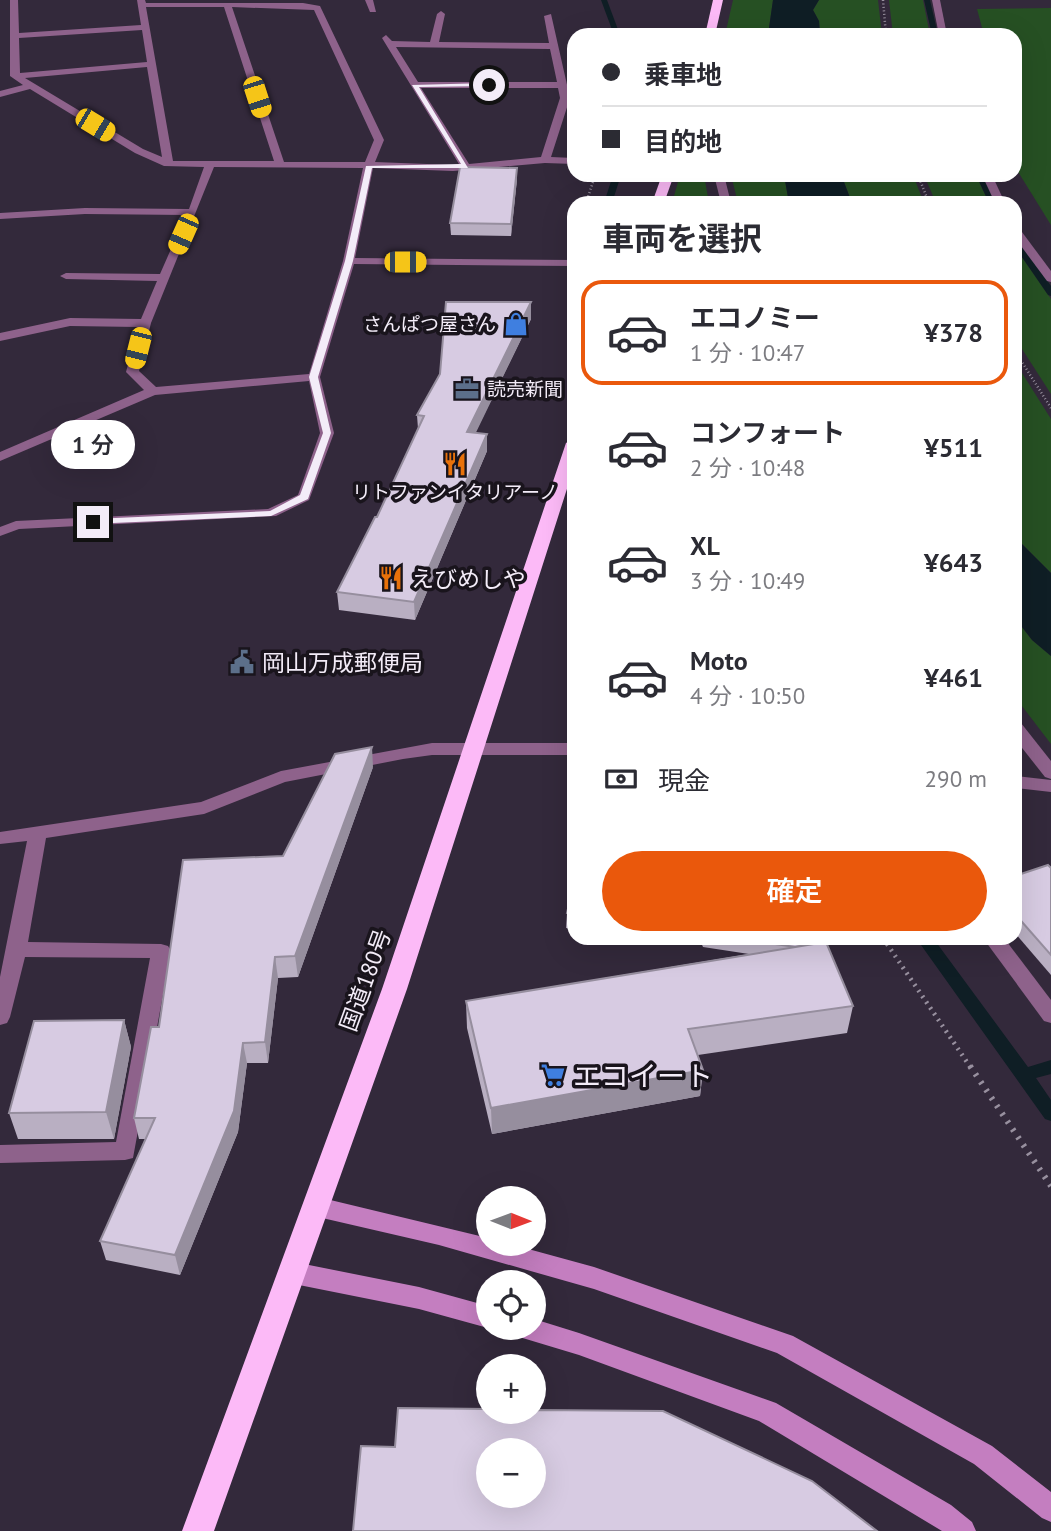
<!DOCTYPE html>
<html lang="ja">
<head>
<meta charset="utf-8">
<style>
	:root { --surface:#fff; --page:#f2f2f3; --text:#2b2b33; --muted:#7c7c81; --line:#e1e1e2; --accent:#ea580c }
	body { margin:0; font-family:"PT Sans","Noto Sans JP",sans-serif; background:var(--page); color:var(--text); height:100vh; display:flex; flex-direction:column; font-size:26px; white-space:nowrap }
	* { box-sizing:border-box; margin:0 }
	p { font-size:23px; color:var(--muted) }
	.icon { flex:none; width:38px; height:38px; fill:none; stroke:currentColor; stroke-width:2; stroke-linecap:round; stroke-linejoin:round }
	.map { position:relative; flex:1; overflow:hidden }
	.drawer { position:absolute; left:567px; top:196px; width:455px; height:749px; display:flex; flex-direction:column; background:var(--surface); border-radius:21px; box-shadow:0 7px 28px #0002 }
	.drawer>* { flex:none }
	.top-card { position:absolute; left:567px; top:28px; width:455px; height:154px; border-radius:21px; box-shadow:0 7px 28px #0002; display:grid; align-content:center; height:154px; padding:0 35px; background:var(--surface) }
	.needle { width:46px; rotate:91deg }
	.fabs { position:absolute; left:476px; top:1186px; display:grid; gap:14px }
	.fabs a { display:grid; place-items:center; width:70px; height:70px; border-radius:50%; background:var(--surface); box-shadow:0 7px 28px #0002; font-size:35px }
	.end { position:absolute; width:32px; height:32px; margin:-16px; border:9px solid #f3ecf8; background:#111; box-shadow:0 0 0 4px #111 }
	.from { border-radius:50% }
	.bubble { position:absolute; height:49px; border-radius:24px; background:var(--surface); box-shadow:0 7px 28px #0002; font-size:23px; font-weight:600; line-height:49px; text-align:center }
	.car { position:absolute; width:21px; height:42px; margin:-21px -10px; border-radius:9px; box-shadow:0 0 5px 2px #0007; background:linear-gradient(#f5c518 24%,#345 0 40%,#f5c518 0 76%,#345 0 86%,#f5c518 0) }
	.top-card b { display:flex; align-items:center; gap:24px; height:66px; font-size:26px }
	.top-card b+b { border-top:2px solid var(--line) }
	.top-card i { width:18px; height:18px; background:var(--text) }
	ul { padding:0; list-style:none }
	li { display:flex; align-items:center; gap:21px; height:105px; margin:0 14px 10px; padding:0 21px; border:4px solid transparent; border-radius:21px }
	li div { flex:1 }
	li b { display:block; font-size:26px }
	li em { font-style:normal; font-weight:600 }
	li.active { border-color:var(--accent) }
	li>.icon { width:63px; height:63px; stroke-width:1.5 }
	h2 { padding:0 35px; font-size:32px; line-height:84px }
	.pay { display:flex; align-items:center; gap:18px; height:77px; padding:0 35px; font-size:26px }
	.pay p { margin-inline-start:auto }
	.primary-button { display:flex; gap:14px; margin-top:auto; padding:14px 35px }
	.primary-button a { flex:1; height:80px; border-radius:42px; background:var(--accent); color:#fff; font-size:28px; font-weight:600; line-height:80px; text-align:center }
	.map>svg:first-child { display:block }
	.green { fill:#265023 }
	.water { fill:#0f1e25 }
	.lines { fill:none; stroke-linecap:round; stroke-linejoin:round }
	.stream { fill:#0f1e25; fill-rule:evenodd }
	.path-far2 { stroke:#98909f; stroke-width:2.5; stroke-dasharray:1 2.5; stroke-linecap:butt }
	.path-far1 { stroke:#98909f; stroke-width:4.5; stroke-dasharray:2 5; stroke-linecap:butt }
	.path { stroke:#98909f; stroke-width:6; stroke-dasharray:2.5 7; stroke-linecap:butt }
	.street { fill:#8e628b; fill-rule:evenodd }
	.secondary { fill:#c47ec0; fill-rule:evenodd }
	.highway { fill:#fcbaf7; fill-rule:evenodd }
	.wall { fill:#b9afc2 }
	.shaded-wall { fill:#968e9e }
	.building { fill:#d7cbe2; stroke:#968e9e; stroke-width:2; fill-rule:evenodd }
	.route { fill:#f3ecf8 }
	.labels { text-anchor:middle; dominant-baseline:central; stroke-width:7; stroke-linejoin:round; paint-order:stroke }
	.far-poi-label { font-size:19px; fill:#f3ecf8; stroke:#19141c; text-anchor:end }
	.poi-label { font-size:23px; fill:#f3ecf8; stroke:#19141c; text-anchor:start }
	.street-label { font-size:23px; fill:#f3ecf8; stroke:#19141c }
	.near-poi-label { font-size:28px; fill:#f3ecf8; stroke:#19141c; text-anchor:start }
</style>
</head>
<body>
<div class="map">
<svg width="1051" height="1531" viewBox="0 0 1051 1531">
	<rect width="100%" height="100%" fill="#33293b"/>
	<g class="green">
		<path d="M 733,0 L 773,0 L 768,35 L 725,35 Z"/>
		<path d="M 819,0 L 878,0 L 882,35 L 820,35 L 819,21 L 813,10 Z"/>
		<path d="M 889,0 L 923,0 L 930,35 L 893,35 Z"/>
		<path d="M 1051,8 L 1051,225 L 1015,167 L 1015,35 L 984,35 L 977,9 Z"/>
		<path d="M 680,175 L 704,175 L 709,203 L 672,203 Z"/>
		<path d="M 731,175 L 784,175 L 789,203 L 738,203 Z"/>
		<path d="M 847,175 L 913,175 L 924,203 L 852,203 L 844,182 Z"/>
		<path d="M 924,175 L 976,175 L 989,203 L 936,203 Z"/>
		<path d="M 1015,247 L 1051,299 L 1051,394 L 1015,338 Z"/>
		<path d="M 1015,362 L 1051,419 L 1051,573 L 1015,537 Z"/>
		<path d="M 1015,618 L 1032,640 L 1051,656 L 1051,744 L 1015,697 Z"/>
	</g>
	<g class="water">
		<path d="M 773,0 L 819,0 L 813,10 L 819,21 L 820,35 L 768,35 Z"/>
		<path d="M 784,175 L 847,175 L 844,182 L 852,203 L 789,203 Z"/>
		<path d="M 1015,537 L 1051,573 L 1051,656 L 1032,640 L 1015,618 Z"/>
	</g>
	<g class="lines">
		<g class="stream">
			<path d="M 601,0 L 607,0 L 620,35 L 614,35 Z"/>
			<path d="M 924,0 L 930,0 L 938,35 L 932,35 Z"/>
			<path d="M 613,175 L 621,175 L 612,203 L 604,203 Z"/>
			<path d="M 976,175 L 984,175 L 997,203 L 989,203 Z"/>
			<path d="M 1015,238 L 1018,239 L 1051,286 L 1051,296 L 1048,295 L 1015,247 Z"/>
			<path d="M 916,938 L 933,938 L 1028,1067 L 1051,1060 L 1051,1074 L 1036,1078 L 1051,1100 L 1051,1121 L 1045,1119 Z"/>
		</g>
		<g class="path-far2">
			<path d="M 883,0 L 886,35"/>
			<path d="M 918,175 L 929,203"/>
			<path d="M 586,203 L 594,179"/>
			<path d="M 1015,351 L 1051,408"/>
		</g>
		<path class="path-far1" d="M 883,938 L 971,1068"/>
		<path class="path" d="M 970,1066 L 1051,1186"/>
		<g class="street">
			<path d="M 10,0 L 18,0 L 19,33 L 141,25 L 137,0 L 145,0 L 146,3 L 303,3 L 320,6 L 384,140 L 375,162 L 453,165 L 459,164 L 382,38 L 386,35 L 392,41 L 430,42 L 437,14 L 441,11 L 445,14 L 439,42 L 549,43 L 544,16 L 551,14 L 570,98 L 551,157 L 574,158 L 574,164 L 545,163 L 453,171 L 373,168 L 355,258 L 574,260 L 574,266 L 354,264 L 320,377 L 334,433 L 309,500 L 276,516 L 19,529 L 0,536 L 0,527 L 16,521 L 268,509 L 298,495 L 320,433 L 309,381 L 155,395 L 0,461 L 0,452 L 144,390 L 126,372 L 138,327 L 70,326 L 0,341 L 0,333 L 70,318 L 141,319 L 157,281 L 66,279 L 60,276 L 66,273 L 160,274 L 186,215 L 85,214 L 0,219 L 0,213 L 85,208 L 189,209 L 204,167 L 164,166 L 135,153 L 30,89 L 0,97 L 0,91 L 23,85 L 10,76 ZM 146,7 L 224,7 L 274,161 L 173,161 ZM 232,7 L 314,10 L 374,140 L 365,162 L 284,162 ZM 142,30 L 147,62 L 20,73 L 19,38 ZM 396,47 L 550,49 L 557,82 L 418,82 ZM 147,67 L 162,157 L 143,149 L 25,78 ZM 421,88 L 558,88 L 560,98 L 541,157 L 469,164 ZM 214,167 L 363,168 L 343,261 L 309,374 L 156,387 L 139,371 L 151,323 Z"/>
			<path d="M 365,0 L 373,0 L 376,12 L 370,12 Z"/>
			<path d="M 932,0 L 940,0 L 947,35 L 939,35 Z"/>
			<path d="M 714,175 L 724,175 L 731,203 L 721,203 Z"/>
			<path d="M 982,175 L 992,175 L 1005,203 L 995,203 Z"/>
			<path d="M 1015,227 L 1019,228 L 1051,271 L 1051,282 L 1047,281 L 1015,238 Z"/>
			<path d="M 1015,721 L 1021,723 L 1051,761 L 1051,779 L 1045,777 L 1015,739 Z"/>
			<path d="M 432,743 L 574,743 L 574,755 L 432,755 L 403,759 L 285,782 L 204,814 L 46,838 L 28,942 L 161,944 L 168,946 L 171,951 L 133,1158 L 125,1160 L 0,1163 L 0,1145 L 116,1142 L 150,958 L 25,957 L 10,1017 L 7,1023 L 0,1025 L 0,977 L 27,841 L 0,844 L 0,832 L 201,802 L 281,771 Z"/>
			<path d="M 1015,776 L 1051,780 L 1051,792 L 1015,788 Z"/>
			<path d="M 983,938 L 1004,938 L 1051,1000 L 1051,1023 L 1044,1021 Z"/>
		</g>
		<g class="secondary">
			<path d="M 318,1197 L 488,1238 L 488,1244 L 510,1244 L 594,1267 L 793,1336 L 992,1446 L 1051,1492 L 1051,1522 L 1042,1518 L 974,1464 L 777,1353 L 594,1289 L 439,1245 L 318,1217 L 310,1214 L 307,1207 L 310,1200 Z"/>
			<path d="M 294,1262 L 419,1287 L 488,1306 L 488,1328 L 419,1309 L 294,1284 L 286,1281 L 282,1273 L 286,1265 Z"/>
			<path d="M 534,1319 L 579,1333 L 776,1403 L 951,1505 L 972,1522 L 976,1531 L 942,1531 L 759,1421 L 579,1355 L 516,1336 L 513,1328 L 534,1328 Z"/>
		</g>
		<g class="highway">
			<path d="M 713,0 L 723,0 L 715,35 L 705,35 Z"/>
			<path d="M 662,175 L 674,175 L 664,203 L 652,203 Z"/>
			<path d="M 574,438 L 574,467 L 407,989 L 214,1531 L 182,1531 L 382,989 L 566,443 Z"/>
		</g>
	</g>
	<g class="wall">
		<path d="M 517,179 L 511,236 L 451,235 L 450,223 Z"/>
		<path d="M 531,302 L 531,319 L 475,433 L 487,434 L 487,451 L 415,620 L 339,610 L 337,592 L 377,517 L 418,429 L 417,415 Z"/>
		<path d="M 373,767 L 298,977 L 278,978 L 268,1063 L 247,1063 L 238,1132 L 180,1275 L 106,1260 L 100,1241 L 146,1139 L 139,1139 L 134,1118 L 159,1027 L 283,856 Z"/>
		<path d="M 1051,868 L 1051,975 L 1015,933 L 1015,876 Z"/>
		<path d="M 574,883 L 574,929 L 566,928 L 567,913 Z"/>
		<path d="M 699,938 L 816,938 L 853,1006 L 847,1033 L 698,1055 L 703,1070 L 700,1096 L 492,1134 L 467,1028 L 466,1001 L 749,954 L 703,947 Z"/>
		<path d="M 124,1020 L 131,1047 L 114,1139 L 18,1139 L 9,1113 Z"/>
	</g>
	<g class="shaded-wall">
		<path d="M 517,168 L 517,179 L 511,236 L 511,224 Z"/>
		<path d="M 531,302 L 531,319 L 468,449 L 467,432 Z"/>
		<path d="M 487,434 L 487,451 L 415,620 L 414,602 Z"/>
		<path d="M 372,747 L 373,767 L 298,977 L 295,956 Z"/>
		<path d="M 275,957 L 278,978 L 268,1063 L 265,1042 Z"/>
		<path d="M 124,1020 L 131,1047 L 114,1139 L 106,1112 Z"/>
		<path d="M 243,1043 L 247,1063 L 238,1132 L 180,1275 L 175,1255 Z"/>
		<path d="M 703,1070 L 700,1096 L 492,1134 L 491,1108 Z"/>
	</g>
	<g class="building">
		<path d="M 460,167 L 517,168 L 511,224 L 450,223 Z"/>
		<path d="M 446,302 L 531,302 L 467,432 L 487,434 L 414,602 L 337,592 L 375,517 L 377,517 L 424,416 L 417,415 L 440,374 Z"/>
		<path d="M 372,747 L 295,956 L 275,957 L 265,1042 L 243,1043 L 234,1111 L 175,1255 L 100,1241 L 155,1118 L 134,1118 L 151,1027 L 159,1027 L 183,860 L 283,856 L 335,754 Z"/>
		<path d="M 1048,865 L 1051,868 L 1051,955 L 1015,914 L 1015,876 Z"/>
		<path d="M 574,883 L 574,915 L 567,913 Z"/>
		<path d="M 737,938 L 816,938 L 818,943 L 795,947 Z"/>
		<path d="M 826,942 L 853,1006 L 688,1029 L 703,1070 L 491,1108 L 466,1001 Z"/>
		<path d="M 124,1020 L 106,1112 L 9,1113 L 34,1021 Z"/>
		<path d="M 398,1408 L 488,1409 L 488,1412 L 534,1412 L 534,1410 L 663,1411 L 812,1481 L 877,1531 L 353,1531 L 361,1446 L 395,1447 ZM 488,1451 L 534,1451 L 534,1496 L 488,1496 Z"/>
	</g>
	<path class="route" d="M 489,83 L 491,86 L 419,87 L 468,168 L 372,168 L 353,261 L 318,377 L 331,433 L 308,499 L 271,516 L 90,524 L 90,520 L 93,519 L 270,511 L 300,495 L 323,433 L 309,377 L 345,261 L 366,166 L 461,164 L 412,85 Z"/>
	<defs>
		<g id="shop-bare" transform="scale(1.89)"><path d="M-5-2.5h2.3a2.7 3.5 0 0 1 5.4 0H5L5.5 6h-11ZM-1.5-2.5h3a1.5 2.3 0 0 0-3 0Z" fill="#3f7fe0" stroke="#19141c" stroke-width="2.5" paint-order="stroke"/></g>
		<g id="office-bare" transform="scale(1.89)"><path d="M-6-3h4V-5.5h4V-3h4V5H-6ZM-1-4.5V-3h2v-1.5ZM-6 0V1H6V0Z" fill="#5c6f8a" stroke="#19141c" stroke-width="2.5" paint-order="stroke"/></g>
		<g id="restaurant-bare" transform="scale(1.89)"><path d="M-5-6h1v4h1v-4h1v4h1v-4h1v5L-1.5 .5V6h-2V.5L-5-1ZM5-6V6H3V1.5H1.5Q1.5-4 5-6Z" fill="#e8710a" stroke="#19141c" stroke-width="2.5" paint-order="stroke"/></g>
		<g id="civic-bare" transform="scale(1.89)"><path d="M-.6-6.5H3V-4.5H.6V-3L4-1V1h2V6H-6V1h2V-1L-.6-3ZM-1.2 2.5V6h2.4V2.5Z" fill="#5c6f8a" stroke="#19141c" stroke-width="2.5" paint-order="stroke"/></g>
		<g id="supermarket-bare" transform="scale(1.89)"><path d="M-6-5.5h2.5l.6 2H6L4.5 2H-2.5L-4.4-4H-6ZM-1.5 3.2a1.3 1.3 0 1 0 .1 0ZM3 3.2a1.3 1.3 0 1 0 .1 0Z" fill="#3f7fe0" stroke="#19141c" stroke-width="2.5" paint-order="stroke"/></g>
	</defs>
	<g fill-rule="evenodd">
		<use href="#shop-bare" x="516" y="324"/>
		<use href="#office-bare" x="467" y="389"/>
		<use href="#restaurant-bare" x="455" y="464"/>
		<use href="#restaurant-bare" x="391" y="578"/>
		<use href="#civic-bare" x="242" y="662"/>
		<use href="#supermarket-bare" x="553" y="1075"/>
	</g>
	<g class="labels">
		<g class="far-poi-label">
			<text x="496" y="324">さんぱつ屋さん</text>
			<text x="487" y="389" text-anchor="start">読売新聞</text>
			<text x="455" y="492" text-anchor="middle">リトファンイタリアーノ</text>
		</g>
		<g class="poi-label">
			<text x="411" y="578">えびめしや</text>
			<text x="262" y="662">岡山万成郵便局</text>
		</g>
		<g class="street-label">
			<text transform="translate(365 980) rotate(-70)">国道180号</text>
		</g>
		<g class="near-poi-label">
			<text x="573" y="1075">エコイート</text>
		</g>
	</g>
</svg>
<div class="fabs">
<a><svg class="needle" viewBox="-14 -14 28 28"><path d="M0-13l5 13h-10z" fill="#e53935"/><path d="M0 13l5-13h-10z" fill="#7c7c81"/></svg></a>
<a><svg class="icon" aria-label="locate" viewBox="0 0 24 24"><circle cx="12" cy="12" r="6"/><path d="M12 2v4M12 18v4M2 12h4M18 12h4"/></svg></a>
<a>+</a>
<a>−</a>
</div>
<i class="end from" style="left:489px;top:85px"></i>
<i class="end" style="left:93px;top:522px"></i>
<div class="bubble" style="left:51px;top:420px;width:84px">1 分</div>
<i class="car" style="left:257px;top:97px;rotate:162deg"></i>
<i class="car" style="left:95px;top:125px;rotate:121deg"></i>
<i class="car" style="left:183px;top:234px;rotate:204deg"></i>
<i class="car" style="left:405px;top:262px;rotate:90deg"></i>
<i class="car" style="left:138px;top:348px;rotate:194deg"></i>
<div class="top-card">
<b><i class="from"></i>乗車地</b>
<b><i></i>目的地</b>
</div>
<section class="drawer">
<h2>車両を選択</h2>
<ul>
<li class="active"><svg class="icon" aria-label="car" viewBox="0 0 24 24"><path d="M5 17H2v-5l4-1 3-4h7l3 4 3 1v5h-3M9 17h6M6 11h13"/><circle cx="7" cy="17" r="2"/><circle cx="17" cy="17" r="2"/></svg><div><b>エコノミー</b><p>1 分 · 10:47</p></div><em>¥378</em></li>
<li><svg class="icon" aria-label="car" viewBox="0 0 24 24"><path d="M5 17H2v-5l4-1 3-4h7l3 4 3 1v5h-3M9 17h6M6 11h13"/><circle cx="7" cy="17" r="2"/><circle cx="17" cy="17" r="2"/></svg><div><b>コンフォート</b><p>2 分 · 10:48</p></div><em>¥511</em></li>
<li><svg class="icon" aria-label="car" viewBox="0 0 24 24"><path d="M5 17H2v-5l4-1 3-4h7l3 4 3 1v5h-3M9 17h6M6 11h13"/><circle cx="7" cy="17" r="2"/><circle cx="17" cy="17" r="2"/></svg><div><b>XL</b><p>3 分 · 10:49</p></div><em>¥643</em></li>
<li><svg class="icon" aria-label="car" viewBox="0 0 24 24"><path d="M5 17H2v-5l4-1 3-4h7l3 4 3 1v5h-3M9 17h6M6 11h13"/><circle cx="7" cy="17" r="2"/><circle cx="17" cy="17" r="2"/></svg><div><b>Moto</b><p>4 分 · 10:50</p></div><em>¥461</em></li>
</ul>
<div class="pay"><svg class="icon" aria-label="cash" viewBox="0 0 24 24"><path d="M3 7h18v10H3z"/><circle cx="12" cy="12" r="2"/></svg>現金<p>290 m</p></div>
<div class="primary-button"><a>確定</a></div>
</section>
</div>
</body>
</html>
